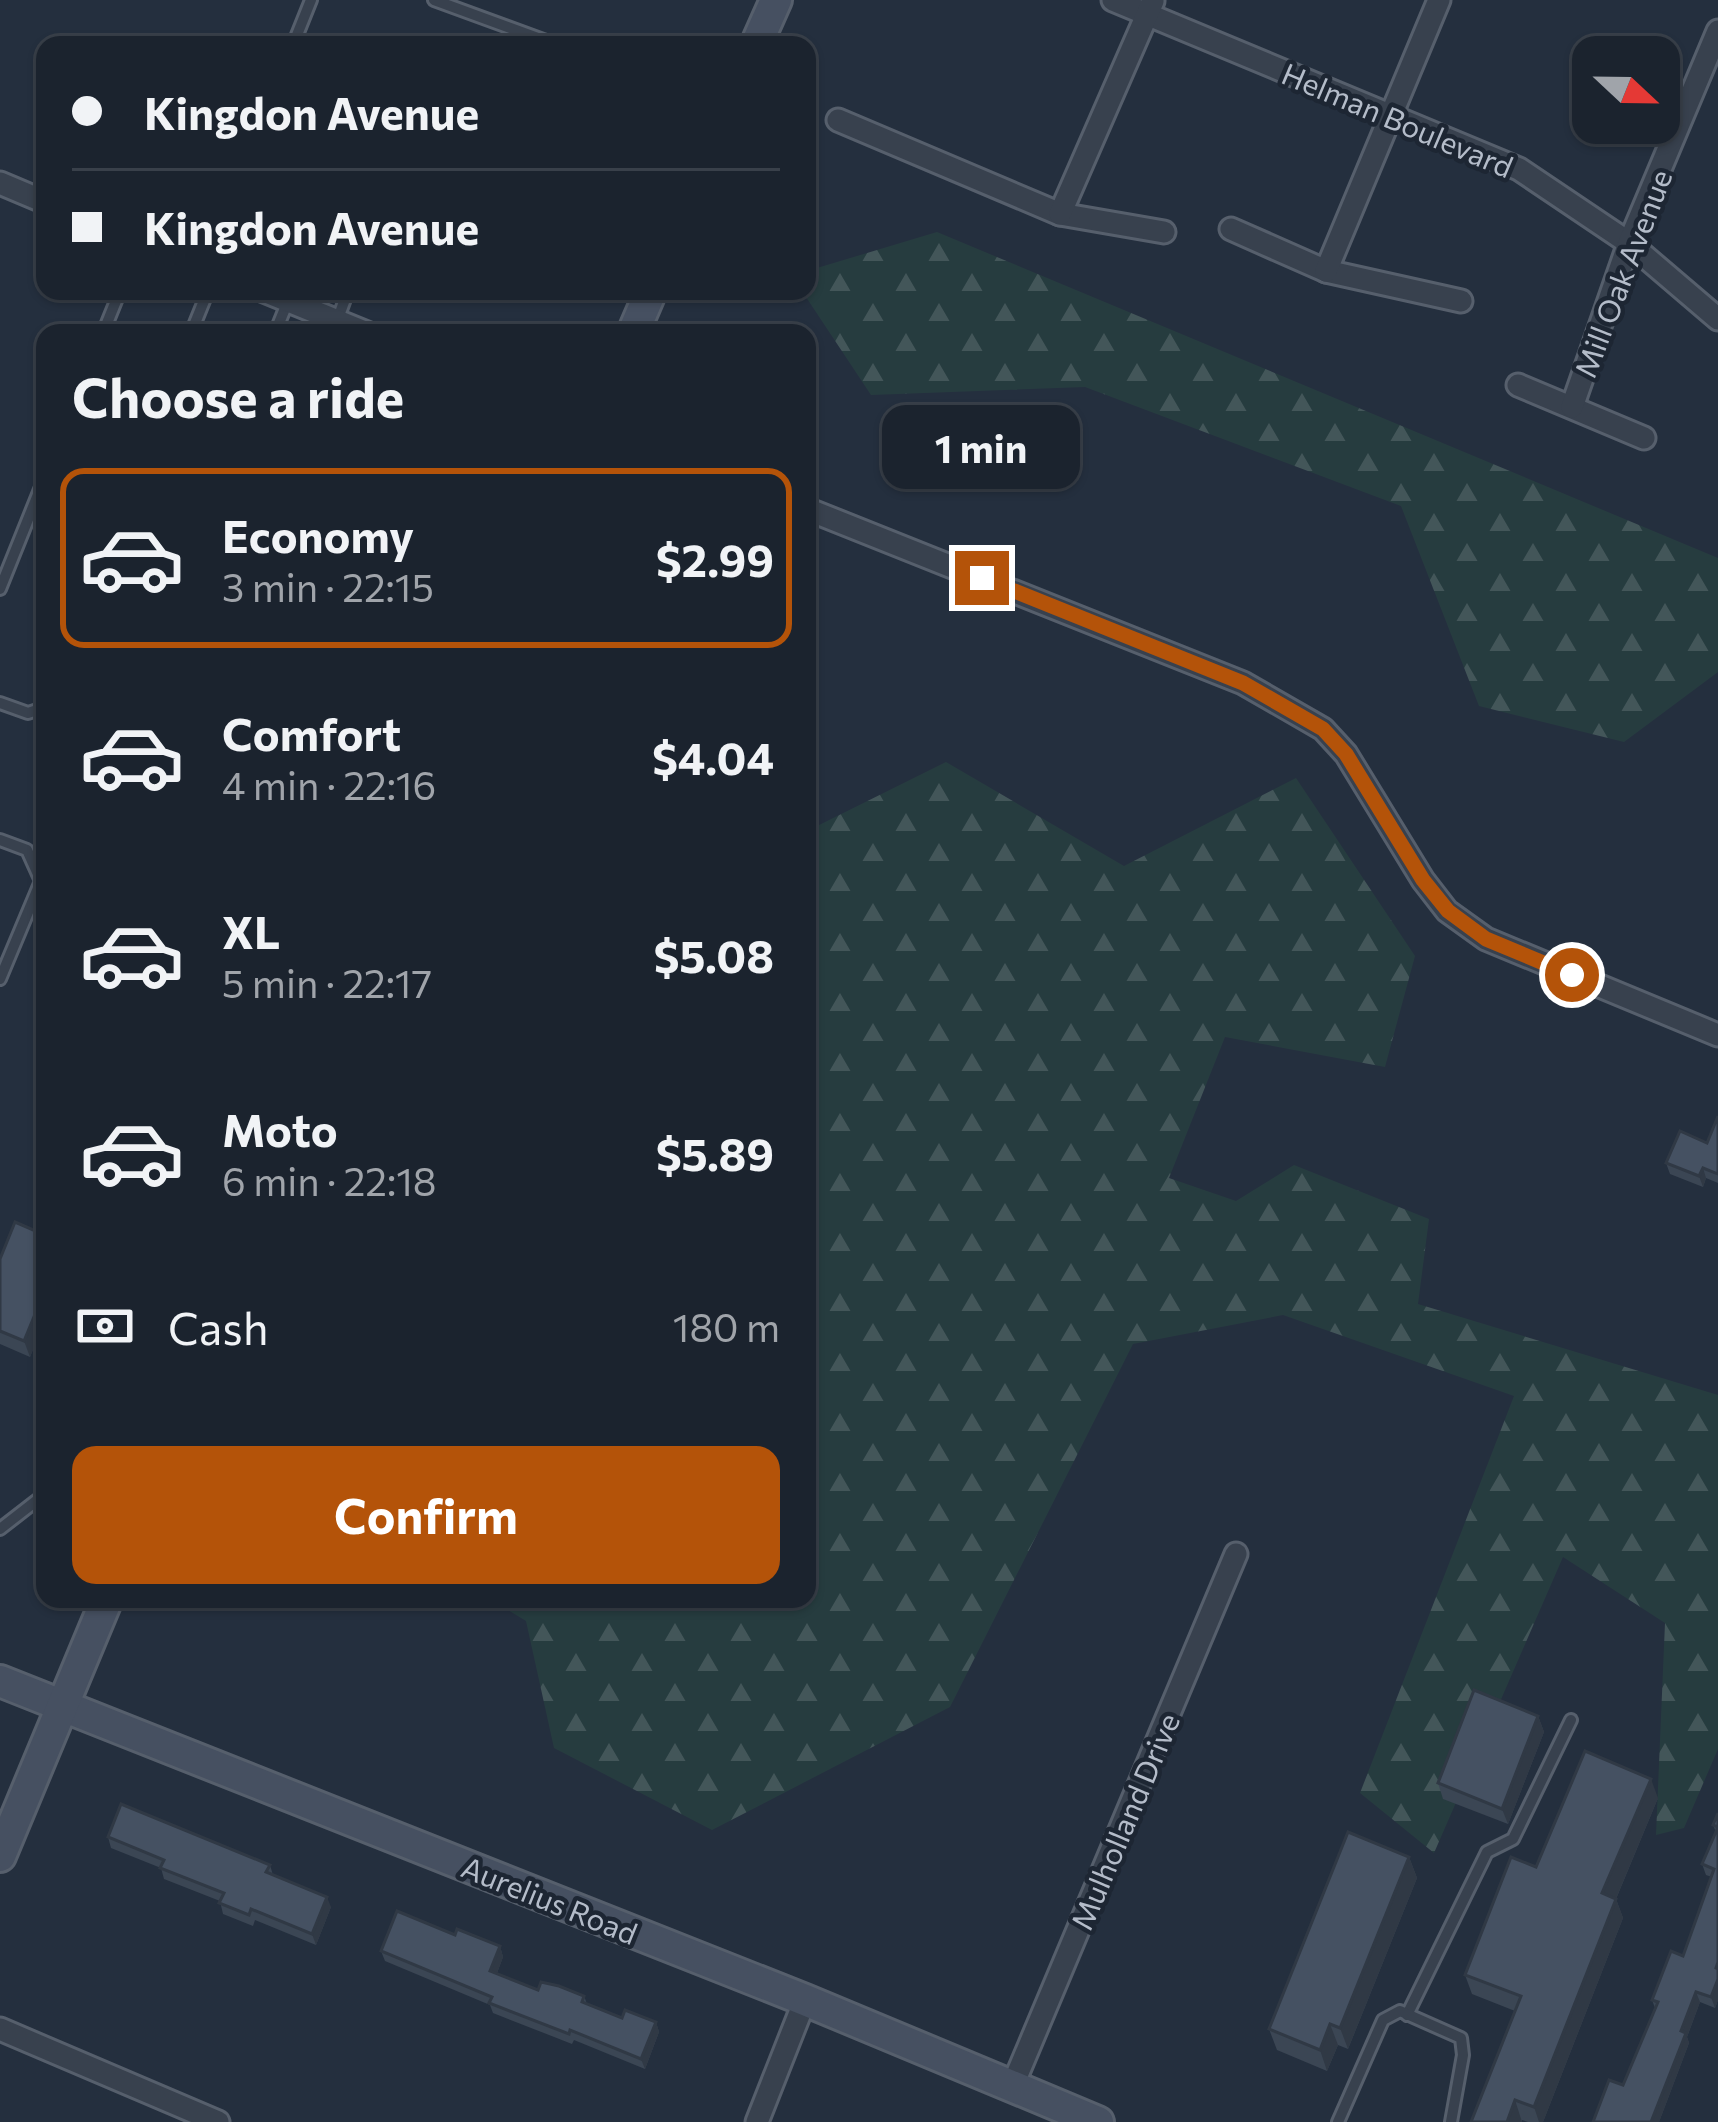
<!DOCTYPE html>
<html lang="en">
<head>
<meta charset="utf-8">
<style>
	:root { --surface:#1b232e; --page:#282f3a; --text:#f1f3f6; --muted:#a0a4aa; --line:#39404a; --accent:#b45309 }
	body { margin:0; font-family:Commissioner,sans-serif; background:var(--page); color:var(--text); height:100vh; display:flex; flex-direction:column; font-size:45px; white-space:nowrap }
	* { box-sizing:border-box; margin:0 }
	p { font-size:39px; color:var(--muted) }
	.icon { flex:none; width:66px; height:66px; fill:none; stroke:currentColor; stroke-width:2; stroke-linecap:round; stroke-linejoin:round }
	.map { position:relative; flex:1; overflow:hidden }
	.details { position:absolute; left:36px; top:324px; width:780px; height:1284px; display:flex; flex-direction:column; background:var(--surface); border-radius:24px; box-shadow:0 3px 9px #0004,0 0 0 3px var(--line) }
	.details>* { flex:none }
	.guide { position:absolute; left:36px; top:36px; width:780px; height:264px; border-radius:24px; box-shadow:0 3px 9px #0004,0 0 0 3px var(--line); display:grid; align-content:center; height:264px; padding:0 36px; background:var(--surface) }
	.needle { width:78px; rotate:112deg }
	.tools { position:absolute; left:1572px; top:36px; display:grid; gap:24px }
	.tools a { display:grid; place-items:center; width:108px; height:108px; border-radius:24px; background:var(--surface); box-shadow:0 3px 9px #0004,0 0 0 3px var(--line); font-size:60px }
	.end { position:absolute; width:54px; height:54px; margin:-27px; border:15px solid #b45309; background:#fff; box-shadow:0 0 0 6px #fff }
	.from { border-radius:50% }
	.bubble { position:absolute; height:84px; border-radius:24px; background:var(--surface); box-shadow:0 3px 9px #0004,0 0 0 3px var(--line); font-size:39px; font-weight:700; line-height:84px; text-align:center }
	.guide b { display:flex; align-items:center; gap:42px; height:114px; font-size:45px }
	.guide b+b { border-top:3px solid var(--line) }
	.guide i { width:30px; height:30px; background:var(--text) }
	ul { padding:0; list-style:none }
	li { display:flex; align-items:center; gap:36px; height:180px; margin:0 24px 18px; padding:0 12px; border:6px solid transparent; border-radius:24px }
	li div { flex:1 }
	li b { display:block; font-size:45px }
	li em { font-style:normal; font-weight:700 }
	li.on { border-color:var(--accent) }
	li>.icon { width:108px; height:108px; stroke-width:1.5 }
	h2 { padding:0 36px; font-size:54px; line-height:144px }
	.pay { display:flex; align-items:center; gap:30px; height:132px; padding:0 36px; font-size:45px }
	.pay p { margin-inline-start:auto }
	.cta { display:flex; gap:24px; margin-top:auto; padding:24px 36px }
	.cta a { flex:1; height:138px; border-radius:24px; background:var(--accent); color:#fff; font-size:48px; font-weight:700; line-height:138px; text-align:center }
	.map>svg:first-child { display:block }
	.forest { fill:url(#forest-firs) }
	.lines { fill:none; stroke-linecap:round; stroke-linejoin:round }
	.lane-casing { stroke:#565f6c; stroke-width:16 }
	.street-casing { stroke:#565f6c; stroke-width:27 }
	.secondary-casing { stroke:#565f6c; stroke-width:36 }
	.lane { stroke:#38414e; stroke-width:10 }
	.street { stroke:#38414e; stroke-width:21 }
	.secondary { stroke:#465061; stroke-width:30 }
	.wall { fill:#3b4654 }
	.shaded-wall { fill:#303945 }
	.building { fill:#455162; stroke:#303945; stroke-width:3 }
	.route { stroke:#b45309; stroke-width:15 }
	.labels { text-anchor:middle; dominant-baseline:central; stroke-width:9; stroke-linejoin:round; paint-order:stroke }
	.street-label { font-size:30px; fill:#b4bcc9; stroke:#1d2633 }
</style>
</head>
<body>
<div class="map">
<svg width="1718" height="2122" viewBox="0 0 1718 2122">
	<defs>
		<pattern id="forest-firs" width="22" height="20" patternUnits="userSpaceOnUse" patternTransform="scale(3)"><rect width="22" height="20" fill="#263c3f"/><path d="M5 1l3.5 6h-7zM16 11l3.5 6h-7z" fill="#435659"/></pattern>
	</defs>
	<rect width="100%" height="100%" fill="#242f3e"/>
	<g class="forest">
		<path d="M 937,232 L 1718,558 L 1718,672 L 1624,742 L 1479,706 L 1401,506 L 1085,387 L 871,395 L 802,291 L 807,291 L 807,271 Z"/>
		<path d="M 946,762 L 1124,866 L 1296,778 L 1415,956 L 1385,1067 L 1225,1037 L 1169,1178 L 1236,1201 L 1294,1165 L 1429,1219 L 1418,1304 L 1718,1395 L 1718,1749 L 1684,1828 L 1656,1835 L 1665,1623 L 1563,1557 L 1434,1853 L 1360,1793 L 1514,1396 L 1283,1315 L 1133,1344 L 950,1707 L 712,1830 L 554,1748 L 526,1621 L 490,1599 L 807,1599 L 807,1079 L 819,1068 L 807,997 L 807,831 Z"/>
	</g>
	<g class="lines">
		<g class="lane-casing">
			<g id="lane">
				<path d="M 434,0 L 557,45"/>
				<path d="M 293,45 L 311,0"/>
				<path d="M 337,321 L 348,291"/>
				<path d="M 103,333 L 120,291"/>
				<path d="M 191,333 L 208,291"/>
				<path d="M 275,333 L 288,301"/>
				<path d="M 0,589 L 45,477"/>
				<path d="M 0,703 L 28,713 L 40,709 L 45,696"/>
				<path d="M 0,840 L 27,850 L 41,881 L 0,979"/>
				<path d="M 0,1529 L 45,1494"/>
				<path d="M 1407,2015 L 1487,1852 L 1513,1839 L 1571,1720"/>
				<path d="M 1338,2122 L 1383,2020 L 1400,2011 L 1461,2038 L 1463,2055 L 1451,2122"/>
			</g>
		</g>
		<g class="street-casing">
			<g id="street">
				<path d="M 1113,0 L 1519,169 L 1629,243 L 1718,319"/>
				<path d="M 838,120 L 1060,214 L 1164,232"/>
				<path d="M 0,183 L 45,202"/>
				<path d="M 1060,214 L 1153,1"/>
				<path d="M 1231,229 L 1326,271 L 1461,301"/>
				<path d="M 1326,271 L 1439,0"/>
				<path d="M 264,291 L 367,333"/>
				<path d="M 1518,385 L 1644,438"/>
				<path d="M 1572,407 L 1629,243 L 1718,31"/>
				<path d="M 807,509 L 1243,683 L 1323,729 L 1346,754 L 1423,880 L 1447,911 L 1486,939 L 1718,1035"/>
				<path d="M 0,2029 L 218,2122"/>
				<path d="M 1012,2087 L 1236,1554"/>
				<path d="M 757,2122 L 805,2000"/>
			</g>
		</g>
		<g class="secondary-casing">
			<g id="secondary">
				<path d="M 756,45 L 776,0"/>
				<path d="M 633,333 L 651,291"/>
				<path d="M 0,1681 L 805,2000 L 1098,2122"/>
				<path d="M 0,1856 L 107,1599"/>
			</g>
		</g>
		<use href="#lane" class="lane"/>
		<use href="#street" class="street"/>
		<use href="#secondary" class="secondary"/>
	</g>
	<g class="wall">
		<path d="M 1718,1116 L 1718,1183 L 1706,1178 L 1703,1187 L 1670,1174 L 1666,1163 L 1707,1143 Z"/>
		<path d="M 45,1235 L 45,1320 L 30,1357 L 0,1344 L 0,1259 Z"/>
		<path d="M 1538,1716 L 1544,1732 L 1508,1824 L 1443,1799 L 1438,1783 Z"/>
		<path d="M 1658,1798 L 1616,1899 L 1623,1918 L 1543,2122 L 1528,2122 L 1522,2120 L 1522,2122 L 1471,2122 L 1515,2011 L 1472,1994 L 1465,1975 Z"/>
		<path d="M 1718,1813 L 1718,2000 L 1715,2008 L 1700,2002 L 1687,2037 L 1689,2043 L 1659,2122 L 1593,2122 L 1623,2085 L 1655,2008 L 1652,2000 L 1683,1956 L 1712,1877 L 1706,1875 L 1702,1864 L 1716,1832 L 1713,1825 Z"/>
		<path d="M 108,1837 L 270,1865 L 273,1875 L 331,1907 L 316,1945 L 255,1920 L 253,1926 L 223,1914 L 220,1901 L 164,1879 L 161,1868 L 111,1848 Z"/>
		<path d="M 1409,1857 L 1417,1878 L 1348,2049 L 1338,2045 L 1327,2071 L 1277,2050 L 1269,2029 Z"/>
		<path d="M 455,1935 L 500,1946 L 503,1957 L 497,1973 L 538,1990 L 584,1996 L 587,2004 L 622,2018 L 656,2022 L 659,2032 L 645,2069 L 574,2040 L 572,2044 L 493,2013 L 490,2005 L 385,1961 L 381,1951 Z"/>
	</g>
	<g class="shaded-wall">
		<path d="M 1703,1168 L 1706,1178 L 1703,1187 L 1699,1176 Z"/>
		<path d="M 45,1290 L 45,1320 L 30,1357 L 24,1341 Z"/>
		<path d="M 1538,1716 L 1544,1732 L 1508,1824 L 1502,1809 Z"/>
		<path d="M 1651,1779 L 1658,1798 L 1610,1913 L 1602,1893 Z"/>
		<path d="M 1409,1857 L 1417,1878 L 1348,2049 L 1340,2028 Z"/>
		<path d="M 327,1897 L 331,1907 L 316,1945 L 312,1934 Z"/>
		<path d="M 1616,1899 L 1623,1918 L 1543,2122 L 1539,2122 L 1534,2107 Z"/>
		<path d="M 500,1946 L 503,1957 L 494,1981 L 490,1971 Z"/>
		<path d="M 1718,1979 L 1718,2000 L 1715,2008 L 1711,1997 Z"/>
		<path d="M 1696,1992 L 1700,2002 L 1687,2037 L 1689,2043 L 1659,2122 L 1651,2122 Z"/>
		<path d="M 656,2022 L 659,2032 L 645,2069 L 641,2059 Z"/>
		<path d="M 1330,2024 L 1338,2045 L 1327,2071 L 1320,2050 Z"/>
		<path d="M 1515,2100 L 1522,2122 L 1507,2122 Z"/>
	</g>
	<g class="building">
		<path d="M 1718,1116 L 1718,1174 L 1703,1168 L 1699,1176 L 1666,1163 L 1680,1131 L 1707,1143 Z"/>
		<path d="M 15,1222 L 45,1235 L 45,1290 L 24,1341 L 0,1331 L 0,1259 Z"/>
		<path d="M 1474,1690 L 1538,1716 L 1502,1809 L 1438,1783 Z"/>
		<path d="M 1585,1751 L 1651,1779 L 1602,1893 L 1616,1899 L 1534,2107 L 1515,2100 L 1507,2122 L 1471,2122 L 1521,1996 L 1465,1975 L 1511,1857 L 1536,1867 Z"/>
		<path d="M 121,1804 L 270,1865 L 266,1872 L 327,1897 L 312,1934 L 251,1909 L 249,1915 L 219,1903 L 224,1893 L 160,1868 L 164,1860 L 108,1837 Z"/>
		<path d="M 1718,1813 L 1718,1962 L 1716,1968 L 1718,1969 L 1718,1979 L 1711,1997 L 1696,1992 L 1681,2031 L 1686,2033 L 1651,2122 L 1593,2122 L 1609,2080 L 1623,2085 L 1658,2002 L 1652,2000 L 1671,1951 L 1683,1956 L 1714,1869 L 1702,1864 L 1718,1827 L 1713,1825 Z"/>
		<path d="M 1348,1832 L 1409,1857 L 1340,2028 L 1330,2024 L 1320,2050 L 1269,2029 Z"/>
		<path d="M 397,1911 L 455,1935 L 457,1929 L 500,1946 L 490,1971 L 538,1990 L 541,1982 L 559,1986 L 584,1996 L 582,2002 L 622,2018 L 625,2010 L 656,2022 L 641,2059 L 570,2030 L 569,2034 L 489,2003 L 492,1997 L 381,1951 Z"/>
	</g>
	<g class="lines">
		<path class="route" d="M 982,578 L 1243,683 L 1323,729 L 1346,754 L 1423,880 L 1448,911 L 1486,939 L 1572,975"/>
	</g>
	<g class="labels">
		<g class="street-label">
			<text transform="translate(1398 119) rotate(23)">Helman Boulevard</text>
			<text transform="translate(1622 273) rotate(-69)">Mill Oak Avenue</text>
			<text transform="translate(1124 1821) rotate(-67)">Mulholland Drive</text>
			<text transform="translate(550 1899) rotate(22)">Aurelius Road</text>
		</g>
	</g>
</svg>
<div class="tools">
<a><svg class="needle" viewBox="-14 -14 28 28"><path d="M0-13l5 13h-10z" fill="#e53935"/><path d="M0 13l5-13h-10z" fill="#a0a4aa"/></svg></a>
</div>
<i class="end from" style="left:1572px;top:975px"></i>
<i class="end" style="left:982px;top:578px"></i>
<div class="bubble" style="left:882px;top:405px;width:198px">1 min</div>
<div class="guide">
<b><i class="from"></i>Kingdon Avenue</b>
<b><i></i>Kingdon Avenue</b>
</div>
<section class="details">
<h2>Choose a ride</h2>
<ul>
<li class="on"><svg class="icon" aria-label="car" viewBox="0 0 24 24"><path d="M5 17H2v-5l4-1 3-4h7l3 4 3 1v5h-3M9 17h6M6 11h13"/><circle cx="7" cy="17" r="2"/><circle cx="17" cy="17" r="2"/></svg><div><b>Economy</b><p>3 min · 22:15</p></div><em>$2.99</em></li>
<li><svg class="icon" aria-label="car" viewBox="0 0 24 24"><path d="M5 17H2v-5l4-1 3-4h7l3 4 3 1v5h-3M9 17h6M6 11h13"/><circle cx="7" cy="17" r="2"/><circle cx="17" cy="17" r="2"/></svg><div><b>Comfort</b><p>4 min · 22:16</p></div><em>$4.04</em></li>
<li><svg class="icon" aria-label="car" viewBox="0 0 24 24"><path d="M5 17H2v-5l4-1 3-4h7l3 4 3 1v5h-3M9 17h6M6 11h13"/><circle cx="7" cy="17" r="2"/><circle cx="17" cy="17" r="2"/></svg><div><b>XL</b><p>5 min · 22:17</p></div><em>$5.08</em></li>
<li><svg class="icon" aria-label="car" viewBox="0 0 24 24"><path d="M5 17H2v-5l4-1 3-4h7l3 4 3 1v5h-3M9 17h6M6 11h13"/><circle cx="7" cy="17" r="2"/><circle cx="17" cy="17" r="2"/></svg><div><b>Moto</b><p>6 min · 22:18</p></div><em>$5.89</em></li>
</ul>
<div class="pay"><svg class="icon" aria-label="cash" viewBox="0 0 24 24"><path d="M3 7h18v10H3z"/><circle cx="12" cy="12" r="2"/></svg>Cash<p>180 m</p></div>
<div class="cta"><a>Confirm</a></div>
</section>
</div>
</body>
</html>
